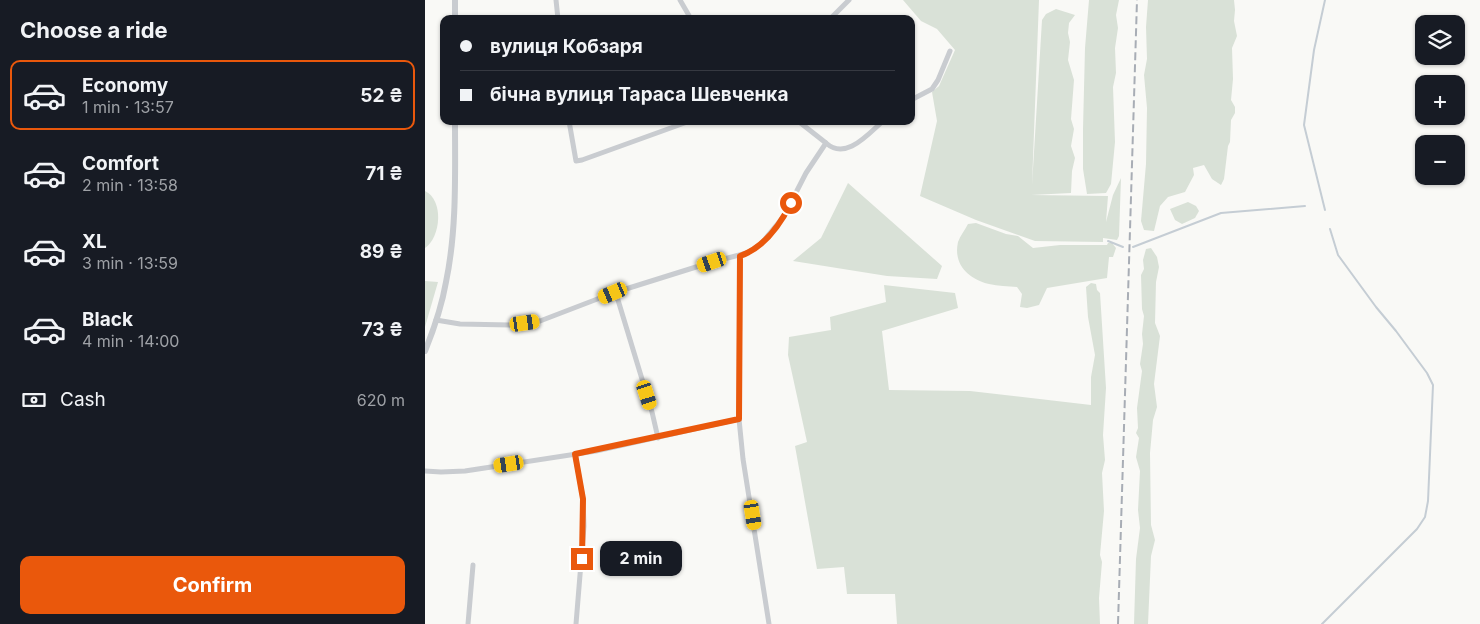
<!DOCTYPE html>
<html lang="en">
<head>
<meta charset="utf-8">
<style>
	:root { --surface:#171b24; --page:#242831; --text:#f1f3f6; --muted:#9ea1a6; --line:#363941; --accent:#ea580c }
	body { margin:0; font-family:Inter,sans-serif; background:var(--page); color:var(--text); height:100vh; display:flex; flex-direction:column; font-size:19px; white-space:nowrap }
	* { box-sizing:border-box; margin:0 }
	p { font-size:16px; color:var(--muted) }
	.icon { flex:none; width:28px; height:28px; fill:none; stroke:currentColor; stroke-width:2; stroke-linecap:round; stroke-linejoin:round }
	.map { position:relative; flex:1; overflow:hidden }
	.sheet { display:flex; flex-direction:column; background:var(--surface); width:425px }
	.sheet>* { flex:none }
	.hud { position:absolute; left:15px; top:15px; width:475px; height:110px; border-radius:10px; box-shadow:0 1px 4px #0004; display:grid; align-content:center; height:110px; padding:0 20px; background:var(--surface) }
	.tools { position:absolute; left:990px; top:15px; display:grid; gap:10px }
	.tools a { display:grid; place-items:center; width:50px; height:50px; border-radius:10px; background:var(--surface); box-shadow:0 1px 4px #0004; font-size:25px }
	.end { position:absolute; width:22px; height:22px; margin:-11px; border:6px solid #ea580c; background:#fff; box-shadow:0 0 0 2px #fff }
	.from { border-radius:50% }
	.bubble { position:absolute; height:35px; border-radius:10px; background:var(--surface); box-shadow:0 1px 4px #0004; font-size:16px; font-weight:700; line-height:35px; text-align:center }
	.car { position:absolute; width:15px; height:30px; margin:-15px -8px; border-radius:6px; box-shadow:0 0 4px 1px #0007; background:linear-gradient(#f5c518 24%,#345 0 40%,#f5c518 0 76%,#345 0 86%,#f5c518 0) }
	.hud b { display:flex; align-items:center; gap:18px; height:48px; font-size:19px }
	.hud b+b { border-top:1px solid var(--line) }
	.hud i { width:12px; height:12px; background:var(--text) }
	ul { padding:0; list-style:none }
	li { display:flex; align-items:center; gap:15px; height:70px; margin:0 10px 8px; padding:0 10px; border:2px solid transparent; border-radius:10px }
	li div { flex:1 }
	li b { display:block; font-size:19px }
	li em { font-style:normal; font-weight:700 }
	li.selected { border-color:var(--accent) }
	li>.icon { width:45px; height:45px; stroke-width:1.5 }
	h2 { padding:0 20px; font-size:22px; line-height:60px }
	.pay { display:flex; align-items:center; gap:12px; height:55px; padding:0 20px; font-size:19px }
	.pay p { margin-inline-start:auto }
	.primary-button { display:flex; gap:10px; margin-top:auto; padding:10px 20px }
	.primary-button a { flex:1; height:58px; border-radius:10px; background:var(--accent); color:#fff; font-size:20px; font-weight:700; line-height:58px; text-align:center }
	main { display:flex; flex:1; min-height:0 }
	.map>svg:first-child { display:block }
	.green { fill:#d9e1d7 }
	.lines { fill:none; stroke-linecap:round; stroke-linejoin:round }
	.stream { stroke:#c5cdd4; stroke-width:2 }
	.minor { stroke:#c9ccd0; stroke-width:5 }
	.tertiary { stroke:#c9ccd0; stroke-width:6 }
	.rail { stroke:#a8adb5; stroke-width:2; stroke-dasharray:8 4; stroke-linecap:butt }
	.route { stroke:#ea580c; stroke-width:6 }
</style>
</head>
<body>
<main>
<section class="sheet">
<h2>Choose a ride</h2>
<ul>
<li class="selected"><svg class="icon" aria-label="car" viewBox="0 0 24 24"><path d="M5 17H2v-5l4-1 3-4h7l3 4 3 1v5h-3M9 17h6M6 11h13"/><circle cx="7" cy="17" r="2"/><circle cx="17" cy="17" r="2"/></svg><div><b>Economy</b><p>1 min · 13:57</p></div><em>52 ₴</em></li>
<li><svg class="icon" aria-label="car" viewBox="0 0 24 24"><path d="M5 17H2v-5l4-1 3-4h7l3 4 3 1v5h-3M9 17h6M6 11h13"/><circle cx="7" cy="17" r="2"/><circle cx="17" cy="17" r="2"/></svg><div><b>Comfort</b><p>2 min · 13:58</p></div><em>71 ₴</em></li>
<li><svg class="icon" aria-label="car" viewBox="0 0 24 24"><path d="M5 17H2v-5l4-1 3-4h7l3 4 3 1v5h-3M9 17h6M6 11h13"/><circle cx="7" cy="17" r="2"/><circle cx="17" cy="17" r="2"/></svg><div><b>XL</b><p>3 min · 13:59</p></div><em>89 ₴</em></li>
<li><svg class="icon" aria-label="car" viewBox="0 0 24 24"><path d="M5 17H2v-5l4-1 3-4h7l3 4 3 1v5h-3M9 17h6M6 11h13"/><circle cx="7" cy="17" r="2"/><circle cx="17" cy="17" r="2"/></svg><div><b>Black</b><p>4 min · 14:00</p></div><em>73 ₴</em></li>
</ul>
<div class="pay"><svg class="icon" aria-label="cash" viewBox="0 0 24 24"><path d="M3 7h18v10H3z"/><circle cx="12" cy="12" r="2"/></svg>Cash<p>620 m</p></div>
<div class="primary-button"><a>Confirm</a></div>
</section>
<div class="map">
<svg width="1055" height="624" viewBox="0 0 1055 624">
	<rect width="100%" height="100%" fill="#f9f9f6"/>
	<g class="green">
		<path d="M 478,0 L 614,0 L 607,185 L 617,20 L 621,14 L 631,9 L 650,15 L 644,23 L 643,33 L 645,42 L 643,60 L 649,80 L 646,119 L 649,129 L 646,146 L 650,158 L 647,171 L 646,193 L 606,195 L 683,196 L 681,222 L 688,195 L 696,178 L 694,236 L 692,240 L 678,238 L 678,242 L 610,241 L 551,220 L 495,196 L 512,121 L 507,92 L 514,86 L 530,50 L 512,29 L 496,21 Z"/>
		<path d="M 664,0 L 694,0 L 691,15 L 693,28 L 690,48 L 691,73 L 688,87 L 690,142 L 686,184 L 681,193 L 662,194 L 658,169 L 658,129 L 660,48 Z"/>
		<path d="M 723,0 L 809,0 L 810,10 L 809,21 L 812,36 L 807,48 L 808,79 L 806,100 L 810,107 L 810,113 L 806,120 L 805,142 L 803,146 L 799,179 L 796,185 L 787,179 L 779,165 L 768,168 L 769,175 L 760,192 L 743,197 L 735,206 L 729,231 L 719,230 L 716,221 L 721,164 L 722,108 L 719,75 L 722,59 L 721,27 Z"/>
		<path d="M 423,183 L 517,266 L 512,279 L 462,276 L 368,261 L 396,238 Z"/>
		<path d="M 0,191 C 19,200 16,237 0,248 Z"/>
		<path d="M 763,202 L 771,206 L 774,211 L 770,218 L 757,224 L 750,220 L 745,209 Z"/>
		<path d="M 551,223 L 581,234 L 593,236 L 608,248 L 635,245 L 682,245 L 683,243 L 687,243 L 691,248 L 688,257 L 684,257 L 682,278 L 622,288 L 614,305 L 602,308 L 595,307 L 597,294 L 592,287 C 583,286 573,286 564,284 C 543,279 528,264 533,242 C 535,236 540,230 543,224 Z"/>
		<path d="M 726,248 L 732,257 L 734,267 L 731,282 L 730,323 L 735,336 L 729,384 L 732,407 L 728,420 L 725,453 L 726,525 L 730,540 L 726,556 L 723,624 L 709,624 L 711,559 L 715,528 L 713,510 L 715,471 L 711,457 L 714,438 L 711,433 L 713,428 L 712,408 L 717,371 L 715,364 L 718,344 L 717,334 L 719,316 L 717,309 L 716,275 L 719,269 L 718,260 L 721,249 Z"/>
		<path d="M 0,281 L 13,282 L 0,327 Z"/>
		<path d="M 666,283 L 671,284 L 672,290 L 675,293 L 681,388 L 678,435 L 680,460 L 677,473 L 679,511 L 675,555 L 677,562 L 674,598 L 675,624 L 472,624 L 470,594 L 422,594 L 419,567 L 392,569 L 370,446 L 382,442 L 363,355 L 364,337 L 406,330 L 405,317 L 461,302 L 459,285 L 530,293 L 533,308 L 457,331 L 464,390 L 545,391 L 666,405 L 666,377 L 670,355 L 663,317 L 661,287 Z"/>
	</g>
	<g class="lines">
		<g class="stream">
			<path d="M 900,0 L 889,50 L 879,125 L 900,210"/>
			<path d="M 683,241 L 698,247"/>
			<path d="M 708,247 L 796,213 L 880,206"/>
			<path d="M 897,624 L 992,529 L 1000,517 L 1003,501 L 1008,385 L 1002,373 L 971,331 L 951,307 L 913,255 L 905,229"/>
		</g>
		<g class="minor">
			<path d="M 131,0 L 133,19"/>
			<path d="M 255,0 L 266,19"/>
			<path d="M 405,19 L 424,0"/>
			<path d="M 486,100 L 507,89 L 513,80 L 525,51"/>
			<path d="M 144,121 L 151,161 L 157,160 L 265,121"/>
			<path d="M 373,121 L 401,143"/>
			<path d="M 315,256 L 314,419 L 318,459 L 344,624"/>
			<path d="M 188,293 L 193,300 L 227,412 L 233,438"/>
			<path d="M 11,320 L 35,324 L 85,325 L 115,321 L 188,293 L 287,262 L 322,253 L 336,244 L 359,216 L 381,173 L 401,143 C 421,161 443,134 458,121"/>
			<path d="M 150,454 L 158,499 L 159,526 L 151,624"/>
			<path d="M 0,471 L 16,472 L 40,471 L 171,451 L 314,419"/>
			<path d="M 43,624 L 48,565"/>
		</g>
		<g class="tertiary">
			<path d="M 30,0 L 30,19"/>
			<path d="M 0,351 C 9,329 17,305 21,282 C 32,229 30,174 30,121"/>
		</g>
		<path class="rail" d="M 693,624 L 712,0"/>
	</g>
	<g class="lines">
		<path class="route" d="M 157,559 L 158,499 L 150,454 L 314,419 L 315,256 C 339,248 355,225 366,203"/>
	</g>
</svg>
<div class="tools">
<a><svg class="icon" aria-label="layers" viewBox="0 0 24 24"><path d="M12 4l9 5-9 5-9-5zM3 14l9 5 9-5"/></svg></a>
<a>+</a>
<a>−</a>
</div>
<i class="end from" style="left:366px;top:203px"></i>
<i class="end" style="left:157px;top:559px"></i>
<div class="bubble" style="left:175px;top:541px;width:82px">2 min</div>
<i class="car" style="left:287px;top:262px;rotate:251deg"></i>
<i class="car" style="left:188px;top:293px;rotate:247deg"></i>
<i class="car" style="left:100px;top:323px;rotate:82deg"></i>
<i class="car" style="left:222px;top:395px;rotate:162deg"></i>
<i class="car" style="left:84px;top:464px;rotate:261deg"></i>
<i class="car" style="left:328px;top:515px;rotate:171deg"></i>
<div class="hud">
<b><i class="from"></i>вулиця Кобзаря</b>
<b><i></i>бічна вулиця Тараса Шевченка</b>
</div>
</div>
</main>
</body>
</html>
